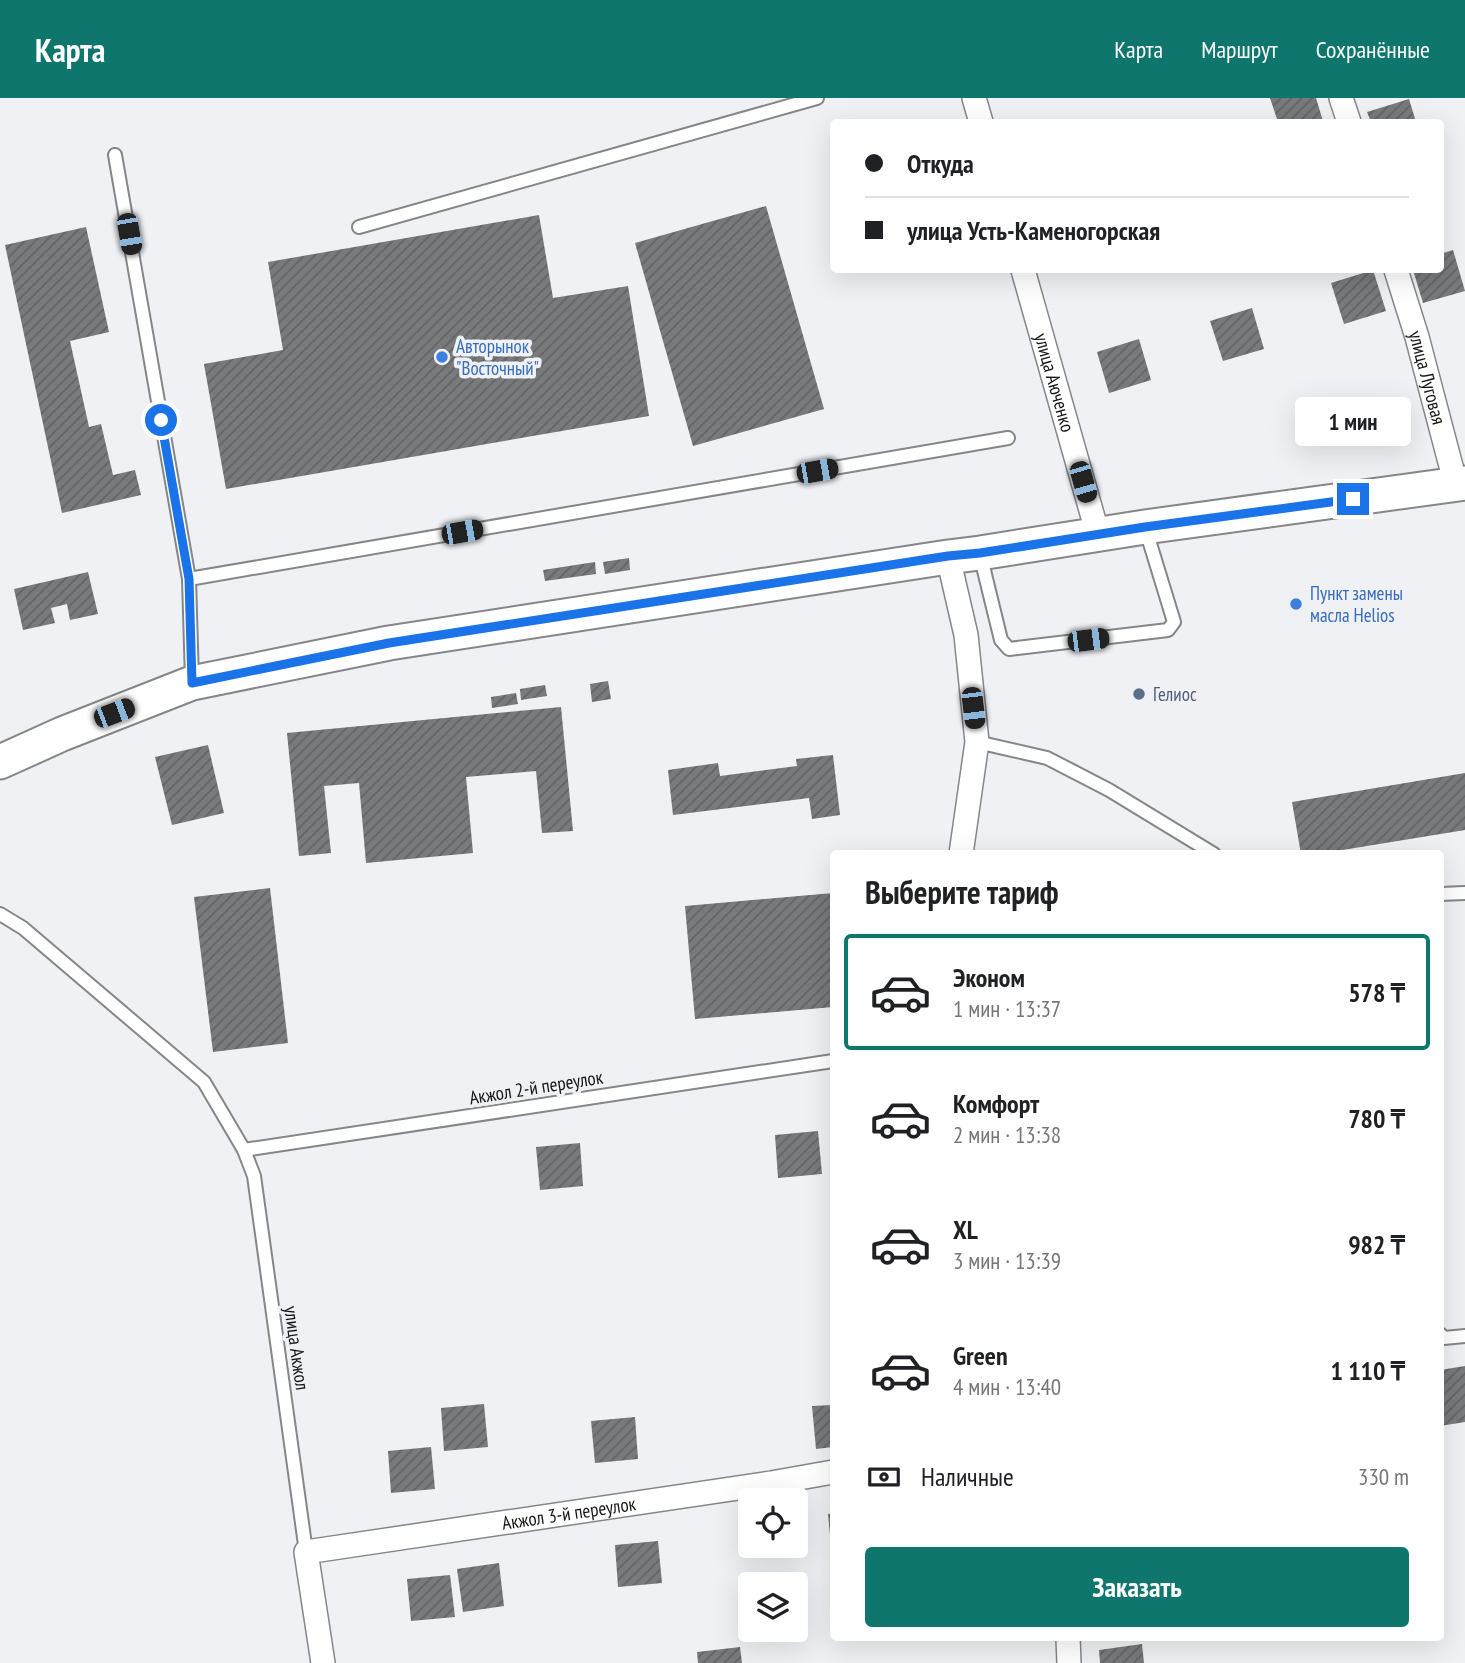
<!DOCTYPE html>
<html lang="ru">
<head>
<meta charset="utf-8">
<style>
	:root { --surface:#fff; --page:#f6f6f6; --text:#202124; --muted:#757577; --line:#e0e0e0; --accent:#0f766e }
	body { margin:0; font-family:"PT Sans Narrow",sans-serif; background:var(--page); color:var(--text); height:100vh; display:flex; flex-direction:column; font-size:26px; white-space:nowrap }
	* { box-sizing:border-box; margin:0 }
	p { font-size:23px; color:var(--muted) }
	.icon { flex:none; width:38px; height:38px; fill:none; stroke:currentColor; stroke-width:2; stroke-linecap:round; stroke-linejoin:round }
	.map { position:relative; flex:1; overflow:hidden }
	.drawer { position:absolute; left:830px; top:752px; width:614px; height:791px; display:flex; flex-direction:column; background:var(--surface); border-radius:7px; box-shadow:0 7px 28px #0002 }
	.drawer>* { flex:none }
	.guide { position:absolute; left:830px; top:21px; width:614px; height:154px; border-radius:7px; box-shadow:0 7px 28px #0002; display:grid; align-content:center; height:154px; padding:0 35px; background:var(--surface) }
	.controls { position:absolute; left:738px; top:1390px; display:grid; gap:14px }
	.controls a { display:grid; place-items:center; width:70px; height:70px; border-radius:7px; background:var(--surface); box-shadow:0 7px 28px #0002; font-size:35px }
	.end { position:absolute; width:32px; height:32px; margin:-16px; border:9px solid #1a73e8; background:#fff; box-shadow:0 0 0 4px #fff }
	.from { border-radius:50% }
	.bubble { position:absolute; height:49px; border-radius:7px; background:var(--surface); box-shadow:0 7px 28px #0002; font-size:23px; font-weight:700; line-height:49px; text-align:center }
	.car { position:absolute; width:21px; height:42px; margin:-21px -10px; border-radius:9px; box-shadow:0 0 5px 2px #0007; background:linear-gradient(#222 24%,#8ab4d8 0 40%,#222 0 76%,#8ab4d8 0 86%,#222 0) }
	.guide b { display:flex; align-items:center; gap:24px; height:66px; font-size:26px }
	.guide b+b { border-top:2px solid var(--line) }
	.guide i { width:18px; height:18px; background:var(--text) }
	ul { padding:0; list-style:none }
	li { display:flex; align-items:center; gap:21px; height:116px; margin:0 14px 10px; padding:0 21px; border:4px solid transparent; border-radius:7px }
	li div { flex:1 }
	li b { display:block; font-size:26px }
	li em { font-style:normal; font-weight:700 }
	li.on { border-color:var(--accent) }
	li>.icon { width:63px; height:63px; stroke-width:1.5 }
	h2 { padding:0 35px; font-size:32px; line-height:84px }
	.pay { display:flex; align-items:center; gap:18px; height:77px; padding:0 35px; font-size:26px }
	.pay p { margin-inline-start:auto }
	.action { display:flex; gap:14px; margin-top:auto; padding:14px 35px }
	.action a { flex:1; height:80px; border-radius:7px; background:var(--accent); color:#fff; font-size:28px; font-weight:700; line-height:80px; text-align:center }
	header { display:flex; align-items:center; gap:42px; box-sizing:border-box; height:98px; padding:0 35px; background:var(--accent); color:#fff }
	header strong { font-size:33px }
	nav { display:flex; gap:38px; margin-inline-start:auto; font-size:24px }
	.map>svg:first-child { display:block }
	.building { fill:url(#building-hatch) }
	.lines { fill:none; stroke-linecap:round; stroke-linejoin:round }
	.lane-casing { stroke:#858688; stroke-width:16 }
	.street-casing { stroke:#858688; stroke-width:26 }
	.secondary-casing { stroke:#858688; stroke-width:37 }
	.lane { stroke:#fff; stroke-width:12 }
	.street { stroke:#fff; stroke-width:23 }
	.secondary { stroke:#fff; stroke-width:33 }
	.route { stroke:#1a73e8; stroke-width:9 }
	.shop-dot { fill:#3f7fe0; stroke:#eff1f4; stroke-width:2.5 }
	.service-dot { fill:#5c6f8a; stroke:#eff1f4; stroke-width:2.5 }
	.labels { text-anchor:middle; dominant-baseline:central; stroke-width:7; stroke-linejoin:round; paint-order:stroke }
	.shop-label { font-size:19px; fill:#366cbe; stroke:#eff1f4; text-anchor:start }
	.street-label { font-size:19px; fill:#151516; stroke:#eff1f4 }
	.service-label { font-size:19px; fill:#4e5e75; stroke:#eff1f4; text-anchor:start }
</style>
</head>
<body>
<header>
<strong>Карта</strong>
<nav><a>Карта</a><a>Маршрут</a><a>Сохранённые</a></nav>
</header>
<div class="map">
<svg width="1465" height="1565" viewBox="0 0 1465 1565">
	<defs>
		<pattern id="building-hatch" width="6" height="6" patternUnits="userSpaceOnUse" patternTransform="scale(1.75)"><rect width="6" height="6" fill="#797a7c"/><path d="M-1 1l2-2M0 6l6-6M5 7l2-2" fill="none" stroke="#626365"/></pattern>
	</defs>
	<rect width="100%" height="100%" fill="#eff1f4"/>
	<g class="building">
		<path d="M 1270,0 L 1316,0 L 1323,23 L 1278,24 Z"/>
		<path d="M 1409,1 L 1416,24 L 1371,24 L 1367,14 Z"/>
		<path d="M 766,108 L 824,311 L 693,348 L 635,145 Z"/>
		<path d="M 539,117 L 553,200 L 628,188 L 649,318 L 226,391 L 204,266 L 283,252 L 268,164 Z"/>
		<path d="M 86,129 L 109,234 L 70,243 L 89,329 L 101,326 L 113,377 L 135,372 L 141,397 L 62,415 L 5,147 Z"/>
		<path d="M 1453,152 L 1465,193 L 1423,205 L 1413,172 L 1440,172 L 1440,156 Z"/>
		<path d="M 1373,172 L 1386,213 L 1344,226 L 1331,185 Z"/>
		<path d="M 1252,210 L 1264,251 L 1223,263 L 1210,223 Z"/>
		<path d="M 1139,241 L 1151,282 L 1109,295 L 1097,254 Z"/>
		<path d="M 629,460 L 630,472 L 605,476 L 603,464 Z"/>
		<path d="M 595,464 L 596,476 L 545,483 L 543,472 Z"/>
		<path d="M 88,474 L 98,516 L 70,522 L 67,506 L 51,510 L 55,525 L 23,532 L 14,491 Z"/>
		<path d="M 608,583 L 611,601 L 592,604 L 590,586 Z"/>
		<path d="M 545,587 L 547,598 L 521,602 L 520,591 Z"/>
		<path d="M 516,595 L 518,606 L 492,610 L 491,599 Z"/>
		<path d="M 561,609 L 573,733 L 542,735 L 536,673 L 466,679 L 473,755 L 366,765 L 359,685 L 324,688 L 331,755 L 299,758 L 287,635 Z"/>
		<path d="M 208,647 L 224,715 L 172,727 L 155,659 Z"/>
		<path d="M 833,657 L 840,717 L 812,721 L 809,700 L 673,717 L 668,672 L 718,665 L 720,678 L 797,668 L 796,661 Z"/>
		<path d="M 1465,675 L 1465,732 L 1318,756 L 1301,756 L 1292,704 Z"/>
		<path d="M 270,790 L 288,945 L 213,954 L 194,799 Z"/>
		<path d="M 833,795 L 833,909 L 695,921 L 685,808 Z"/>
		<path d="M 818,1033 L 822,1076 L 778,1080 L 775,1037 Z"/>
		<path d="M 580,1045 L 583,1088 L 540,1092 L 536,1049 Z"/>
		<path d="M 1465,1268 L 1465,1324 L 1440,1328 L 1440,1272 Z"/>
		<path d="M 484,1306 L 488,1349 L 444,1353 L 441,1310 Z"/>
		<path d="M 833,1307 L 833,1349 L 816,1351 L 812,1308 Z"/>
		<path d="M 635,1319 L 638,1361 L 595,1365 L 591,1323 Z"/>
		<path d="M 431,1349 L 435,1391 L 391,1395 L 388,1353 Z"/>
		<path d="M 833,1415 L 833,1447 L 831,1447 L 828,1416 Z"/>
		<path d="M 658,1443 L 662,1485 L 618,1489 L 615,1447 Z"/>
		<path d="M 499,1465 L 504,1508 L 463,1514 L 457,1471 Z"/>
		<path d="M 450,1477 L 455,1519 L 411,1523 L 407,1481 Z"/>
		<path d="M 1142,1546 L 1144,1565 L 1100,1565 L 1099,1552 Z"/>
		<path d="M 740,1549 L 742,1565 L 698,1565 L 697,1554 Z"/>
	</g>
	<g class="lines">
		<g class="lane-casing">
			<g id="lane">
				<path d="M 115,57 L 189,481 L 192,582"/>
				<path d="M 359,129 L 817,0"/>
				<path d="M 980,456 L 1001,542 L 1009,551 L 1168,532 L 1174,524 L 1145,429"/>
				<path d="M 189,481 L 1008,340"/>
				<path d="M 977,644 L 1047,660 L 1109,692 L 1214,756"/>
				<path d="M 1440,796 L 1465,795"/>
				<path d="M 0,816 L 23,830 L 204,984 L 244,1052 L 254,1078 L 306,1454"/>
				<path d="M 244,1052 L 833,963"/>
				<path d="M 1440,1236 L 1444,1240 L 1465,1238"/>
			</g>
		</g>
		<g class="street-casing">
			<g id="street">
				<path d="M 974,0 L 981,24"/>
				<path d="M 1341,0 L 1349,24"/>
				<path id="s1" d="M 1023,172 L 1098,437"/>
				<path id="s2" d="M 1396,172 L 1417,239 L 1456,387"/>
				<path d="M 948,459 L 966,537 L 977,644 L 961,756"/>
				<path d="M 1068,1540 L 1069,1565"/>
				<path id="s3" d="M 323,1565 L 306,1454 L 771,1385 L 833,1374"/>
			</g>
		</g>
		<g class="secondary-casing">
			<path id="secondary" d="M 0,664 L 62,636 L 192,585 L 389,545 L 948,459 L 980,455 L 1145,429 L 1465,385"/>
		</g>
		<use href="#lane" class="lane"/>
		<use href="#street" class="street"/>
		<use href="#secondary" class="secondary"/>
	</g>
	<g class="lines">
		<path class="route" d="M 161,322 L 189,481 L 192,585 L 389,545 L 948,458 L 980,455 L 1145,429 L 1353,401"/>
	</g>
	<g class="shop-dot">
		<circle cx="442" cy="259" r="7"/>
		<circle cx="1296" cy="506" r="7"/>
	</g>
	<circle class="service-dot" cx="1139" cy="596" r="7"/>
	<g class="labels">
		<g class="shop-label">
			<text x="456" y="248">Авторынок<tspan x="456" dy="22">"Восточный"</tspan></text>
			<text x="1310" y="495">Пункт замены<tspan x="1310" dy="22">масла Helios</tspan></text>
		</g>
		<g class="street-label">
			<text stroke="none"><textPath href="#s2" startOffset="112">улица Луговая</textPath></text>
			<text stroke="none"><textPath href="#s1" startOffset="117">улица Аюченко</textPath></text>
			<text transform="translate(536 989) rotate(-9)">Акжол 2-й переулок</text>
			<text transform="translate(297 1250) rotate(82)">улица Акжол</text>
			<text stroke="none"><textPath href="#s3" startOffset="378">Акжол 3-й переулок</textPath></text>
		</g>
		<g class="service-label">
			<text x="1153" y="596">Гелиос</text>
		</g>
	</g>
</svg>
<div class="controls">
<a><svg class="icon" aria-label="locate" viewBox="0 0 24 24"><circle cx="12" cy="12" r="6"/><path d="M12 2v4M12 18v4M2 12h4M18 12h4"/></svg></a>
<a><svg class="icon" aria-label="layers" viewBox="0 0 24 24"><path d="M12 4l9 5-9 5-9-5zM3 14l9 5 9-5"/></svg></a>
</div>
<i class="end from" style="left:161px;top:322px"></i>
<i class="end" style="left:1353px;top:401px"></i>
<div class="bubble" style="left:1295px;top:299px;width:116px">1 мин</div>
<i class="car" style="left:129px;top:136px;rotate:170deg"></i>
<i class="car" style="left:817px;top:373px;rotate:80deg"></i>
<i class="car" style="left:1083px;top:384px;rotate:164deg"></i>
<i class="car" style="left:462px;top:434px;rotate:80deg"></i>
<i class="car" style="left:1088px;top:542px;rotate:83deg"></i>
<i class="car" style="left:973px;top:610px;rotate:173deg"></i>
<i class="car" style="left:114px;top:615px;rotate:69deg"></i>
<div class="guide">
<b><i class="from"></i>Откуда</b>
<b><i></i>улица Усть-Каменогорская</b>
</div>
<section class="drawer">
<h2>Выберите тариф</h2>
<ul>
<li class="on"><svg class="icon" aria-label="car" viewBox="0 0 24 24"><path d="M5 17H2v-5l4-1 3-4h7l3 4 3 1v5h-3M9 17h6M6 11h13"/><circle cx="7" cy="17" r="2"/><circle cx="17" cy="17" r="2"/></svg><div><b>Эконом</b><p>1 мин · 13:37</p></div><em>578 ₸</em></li>
<li><svg class="icon" aria-label="car" viewBox="0 0 24 24"><path d="M5 17H2v-5l4-1 3-4h7l3 4 3 1v5h-3M9 17h6M6 11h13"/><circle cx="7" cy="17" r="2"/><circle cx="17" cy="17" r="2"/></svg><div><b>Комфорт</b><p>2 мин · 13:38</p></div><em>780 ₸</em></li>
<li><svg class="icon" aria-label="car" viewBox="0 0 24 24"><path d="M5 17H2v-5l4-1 3-4h7l3 4 3 1v5h-3M9 17h6M6 11h13"/><circle cx="7" cy="17" r="2"/><circle cx="17" cy="17" r="2"/></svg><div><b>XL</b><p>3 мин · 13:39</p></div><em>982 ₸</em></li>
<li><svg class="icon" aria-label="car" viewBox="0 0 24 24"><path d="M5 17H2v-5l4-1 3-4h7l3 4 3 1v5h-3M9 17h6M6 11h13"/><circle cx="7" cy="17" r="2"/><circle cx="17" cy="17" r="2"/></svg><div><b>Green</b><p>4 мин · 13:40</p></div><em>1 110 ₸</em></li>
</ul>
<div class="pay"><svg class="icon" aria-label="cash" viewBox="0 0 24 24"><path d="M3 7h18v10H3z"/><circle cx="12" cy="12" r="2"/></svg>Наличные<p>330 m</p></div>
<div class="action"><a>Заказать</a></div>
</section>
</div>
</body>
</html>
